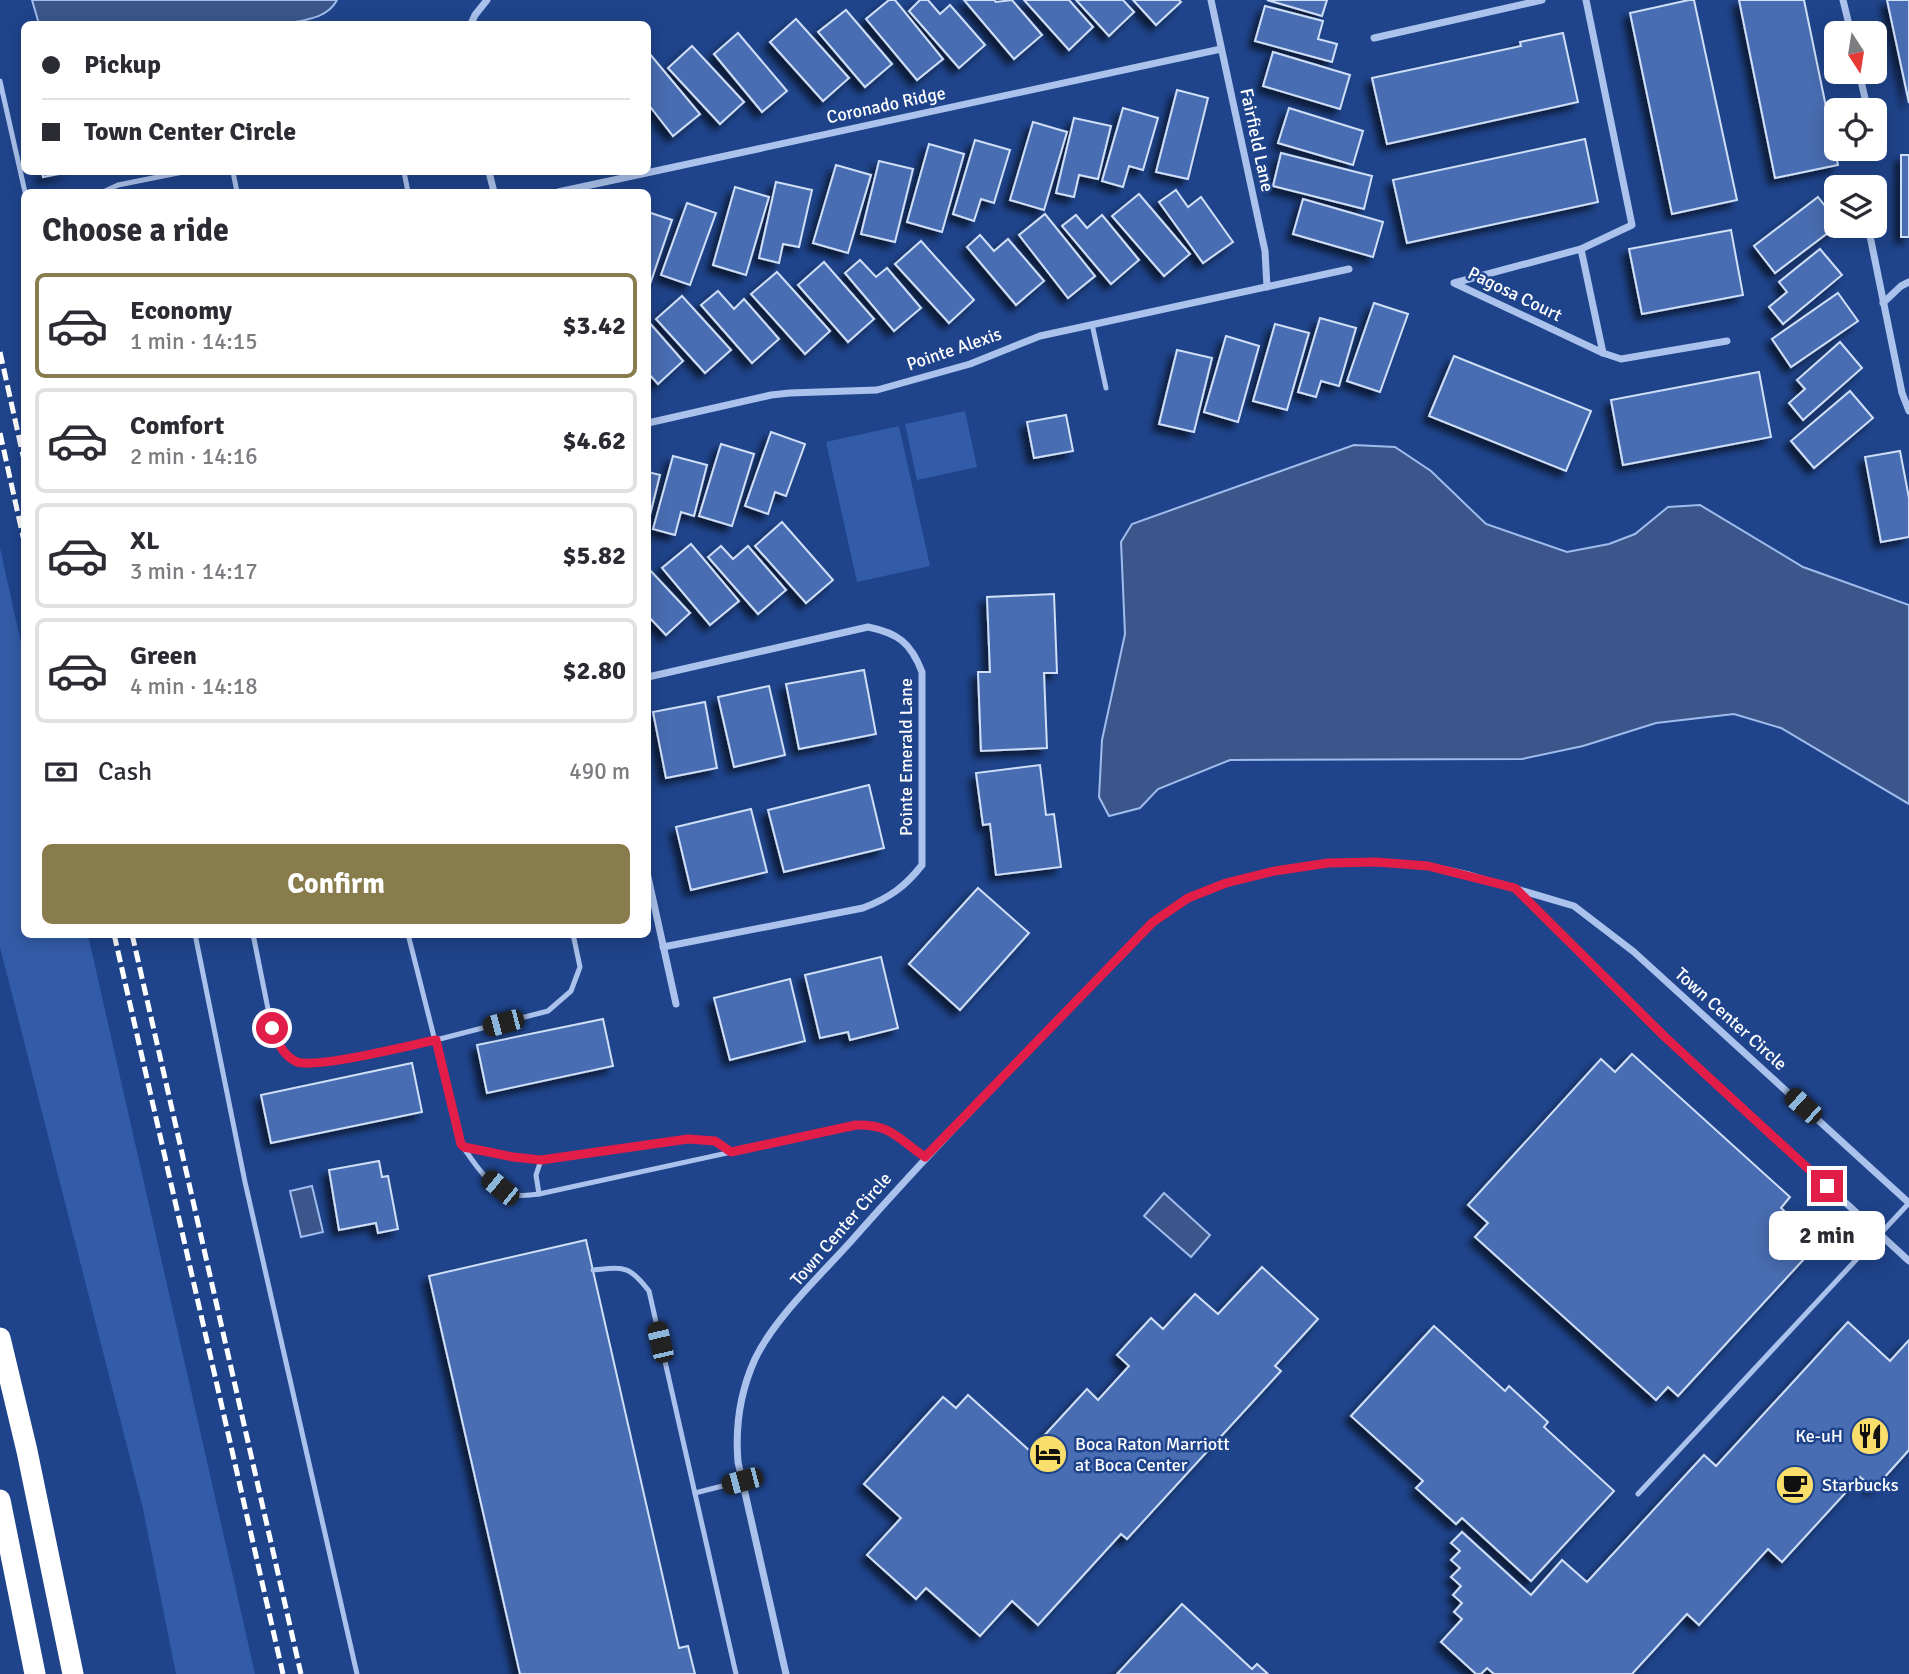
<!DOCTYPE html>
<html lang="en">
<head>
<meta charset="utf-8">
<style>
	:root { --surface:#fff; --page:#f7f7f7; --text:#2b2b33; --muted:#7c7c81; --line:#e1e1e2; --accent:#887c4c }
	body { margin:0; font-family:Signika,sans-serif; background:var(--page); color:var(--text); height:100vh; display:flex; flex-direction:column; font-size:26px; white-space:nowrap }
	* { box-sizing:border-box; margin:0 }
	p { font-size:23px; color:var(--muted) }
	.icon { flex:none; width:38px; height:38px; fill:none; stroke:currentColor; stroke-width:2; stroke-linecap:round; stroke-linejoin:round }
	.map { position:relative; flex:1; overflow:hidden }
	.drawer { position:absolute; left:21px; top:189px; width:630px; height:749px; display:flex; flex-direction:column; background:var(--surface); border-radius:10px; box-shadow:0 4px 18px #0003 }
	.drawer>* { flex:none }
	.guide { position:absolute; left:21px; top:21px; width:630px; height:154px; border-radius:10px; box-shadow:0 4px 18px #0003; display:grid; align-content:center; height:154px; padding:0 21px; background:var(--surface) }
	.needle { width:46px; rotate:168deg }
	.tools { position:absolute; left:1824px; top:21px; display:grid; gap:14px }
	.tools a { display:grid; place-items:center; width:63px; height:63px; border-radius:10px; background:var(--surface); box-shadow:0 4px 18px #0003; font-size:35px }
	.end { position:absolute; width:32px; height:32px; margin:-16px; border:9px solid #e11d48; background:#fff; box-shadow:0 0 0 4px #fff }
	.from { border-radius:50% }
	.bubble { position:absolute; height:49px; border-radius:10px; background:var(--surface); box-shadow:0 4px 18px #0003; font-size:23px; font-weight:700; line-height:49px; text-align:center }
	.car { position:absolute; width:21px; height:42px; margin:-21px -10px; border-radius:9px; box-shadow:0 0 5px 2px #0007; background:linear-gradient(#222 24%,#8ab4d8 0 40%,#222 0 76%,#8ab4d8 0 86%,#222 0) }
	.guide b { display:flex; align-items:center; gap:24px; height:66px; font-size:26px }
	.guide b+b { border-top:2px solid var(--line) }
	.guide i { width:18px; height:18px; background:var(--text) }
	ul { padding:0; list-style:none }
	li { display:flex; align-items:center; gap:21px; height:105px; margin:0 14px 10px; padding:0 7px; border:4px solid var(--line); border-radius:10px }
	li div { flex:1 }
	li b { display:block; font-size:26px }
	li em { font-style:normal; font-weight:700 }
	li.current { border-color:var(--accent) }
	li>.icon { width:63px; height:63px; stroke-width:1.5 }
	h2 { padding:0 21px; font-size:32px; line-height:84px }
	.pay { display:flex; align-items:center; gap:18px; height:77px; padding:0 21px; font-size:26px }
	.pay p { margin-inline-start:auto }
	.button { display:flex; gap:14px; margin-top:auto; padding:14px 21px }
	.button a { flex:1; height:80px; border-radius:10px; background:var(--accent); color:#fff; font-size:28px; font-weight:700; line-height:80px; text-align:center }
	.map>svg:first-child { display:block }
	.green { fill:#335ca8 }
	.water { fill:#3c568b; stroke:#9fbced; stroke-width:2 }
	.building { fill:#486db2; stroke:#d0dff8; stroke-width:2; filter:url(#shadow) }
	.lines { fill:none; stroke-linecap:round; stroke-linejoin:round }
	.lane { stroke:#abc2ec; stroke-width:5 }
	.street { stroke:#abc2ec; stroke-width:7 }
	.highway { stroke:#fff; stroke-width:21 }
	.rail { stroke:#fff; stroke-width:5; stroke-dasharray:12 5; stroke-linecap:butt }
	.route { stroke:#e11d48; stroke-width:9 }
	.labels { text-anchor:middle; dominant-baseline:central; stroke-width:5; stroke-linejoin:round; paint-order:stroke }
	.street-label { font-size:18px; fill:#fff; stroke:#1f448b }
	.poi-label { font-size:18px; fill:#fff; stroke:#1f448b; text-anchor:start }
</style>
</head>
<body>
<div class="map">
<svg width="1909" height="1674" viewBox="0 0 1909 1674">
	<defs>
		<filter id="shadow"><feDropShadow dx="-6" dy="6" stdDeviation="3.5" flood-color="#0009"/></filter>
	</defs>
	<rect width="100%" height="100%" fill="#1f448b"/>
	<g class="green">
		<path d="M 965,411 L 977,467 L 917,480 L 905,424 Z"/>
		<path d="M 899,426 L 930,566 L 857,582 L 826,442 Z"/>
		<path d="M 0,548 L 24,656 L 24,934 L 88,935 L 255,1674 L 176,1674 L 143,1509 L 0,947 Z"/>
	</g>
	<g class="water">
		<path d="M 32,0 L 337,0 C 327,19 304,20 284,24 L 39,24 Z"/>
		<path d="M 1354,445 L 1395,447 L 1431,471 L 1486,524 L 1567,552 L 1609,544 L 1635,534 L 1668,507 L 1700,505 L 1803,567 L 1909,605 L 1909,804 L 1781,728 L 1734,714 L 1656,723 L 1583,746 L 1522,759 L 1230,760 L 1158,789 L 1140,808 L 1109,816 L 1099,797 L 1102,740 L 1125,634 L 1121,542 L 1132,524 Z"/>
		<path d="M 312,1186 L 323,1232 L 301,1237 L 290,1191 Z"/>
		<path d="M 1164,1193 L 1210,1235 L 1191,1257 L 1144,1216 Z"/>
	</g>
	<g class="building">
		<path d="M 889,0 L 895,0 L 943,59 L 917,80 L 866,19 Z"/>
		<path d="M 920,0 L 928,0 L 940,14 L 950,5 L 985,45 L 959,68 L 909,11 Z"/>
		<path d="M 964,0 L 994,0 L 996,2 L 1012,0 L 1042,35 L 1014,59 Z"/>
		<path d="M 1024,0 L 1069,0 L 1093,27 L 1069,50 Z"/>
		<path d="M 1076,0 L 1123,0 L 1134,12 L 1109,36 Z"/>
		<path d="M 1133,0 L 1179,0 L 1181,2 L 1156,25 Z"/>
		<path d="M 1267,0 L 1327,0 L 1322,16 Z"/>
		<path d="M 1689,0 L 1694,0 L 1737,200 L 1672,214 L 1630,13 Z"/>
		<path d="M 1739,0 L 1804,0 L 1838,165 L 1775,178 Z"/>
		<path d="M 1887,0 L 1909,0 L 1909,103 Z"/>
		<path d="M 1265,6 L 1323,21 L 1318,39 L 1337,44 L 1332,62 L 1255,41 Z"/>
		<path d="M 846,10 L 892,64 L 865,87 L 818,32 Z"/>
		<path d="M 796,19 L 849,78 L 823,101 L 770,42 Z"/>
		<path d="M 738,33 L 787,91 L 762,112 L 714,54 Z"/>
		<path d="M 1563,33 L 1578,102 L 1387,144 L 1372,78 L 1521,46 L 1520,42 Z"/>
		<path d="M 692,46 L 744,102 L 720,124 L 668,68 Z"/>
		<path d="M 1273,52 L 1350,75 L 1340,109 L 1263,86 Z"/>
		<path d="M 649,53 L 700,114 L 673,136 L 648,104 Z"/>
		<path d="M 1177,90 L 1208,98 L 1188,179 L 1156,172 Z"/>
		<path d="M 1123,108 L 1158,118 L 1143,170 L 1129,166 L 1123,187 L 1102,181 Z"/>
		<path d="M 1289,108 L 1363,131 L 1353,165 L 1278,143 Z"/>
		<path d="M 1074,118 L 1111,126 L 1098,179 L 1079,175 L 1074,197 L 1056,193 Z"/>
		<path d="M 1033,122 L 1067,132 L 1044,210 L 1010,200 Z"/>
		<path d="M 1585,139 L 1598,202 L 1407,243 L 1393,180 Z"/>
		<path d="M 975,140 L 1010,150 L 994,203 L 981,199 L 974,221 L 953,214 Z"/>
		<path d="M 929,144 L 964,154 L 942,232 L 907,222 Z"/>
		<path d="M 1281,153 L 1372,176 L 1364,209 L 1273,186 Z"/>
		<rect x="1901" y="155" width="8" height="82"/>
		<path d="M 879,161 L 913,169 L 895,242 L 861,234 Z"/>
		<path d="M 836,165 L 871,175 L 848,253 L 813,243 Z"/>
		<path d="M 42,172 L 69,172 L 43,177 Z"/>
		<path d="M 776,182 L 812,190 L 799,247 L 783,244 L 779,263 L 759,258 Z"/>
		<path d="M 735,187 L 769,197 L 746,275 L 713,265 Z"/>
		<path d="M 1176,190 L 1188,207 L 1201,197 L 1233,242 L 1203,263 L 1159,202 Z"/>
		<path d="M 1139,194 L 1190,254 L 1164,276 L 1112,216 Z"/>
		<path d="M 1818,197 L 1836,220 L 1837,226 L 1775,273 L 1754,246 Z"/>
		<path d="M 1303,199 L 1383,222 L 1373,257 L 1293,234 Z"/>
		<path d="M 687,203 L 716,213 L 690,285 L 661,275 Z"/>
		<path d="M 648,212 L 672,220 L 648,290 Z"/>
		<path d="M 1045,214 L 1095,276 L 1068,298 L 1019,235 Z"/>
		<path d="M 1076,215 L 1087,228 L 1102,215 L 1139,260 L 1111,284 L 1062,226 Z"/>
		<path d="M 1731,230 L 1743,295 L 1642,314 L 1629,249 Z"/>
		<path d="M 980,235 L 994,251 L 1008,239 L 1044,281 L 1016,305 L 967,247 Z"/>
		<path d="M 921,241 L 974,300 L 949,323 L 895,264 Z"/>
		<path d="M 1820,249 L 1842,275 L 1783,324 L 1769,307 L 1787,292 L 1779,282 Z"/>
		<path d="M 860,260 L 876,277 L 887,268 L 921,308 L 894,331 L 845,273 Z"/>
		<path d="M 824,262 L 874,319 L 848,342 L 798,285 Z"/>
		<path d="M 777,272 L 830,331 L 805,354 L 751,294 Z"/>
		<path d="M 718,291 L 734,309 L 744,299 L 779,339 L 752,363 L 701,305 Z"/>
		<path d="M 1838,293 L 1858,321 L 1791,367 L 1772,339 Z"/>
		<path d="M 682,296 L 731,350 L 705,373 L 656,319 Z"/>
		<path d="M 1374,303 L 1408,314 L 1380,392 L 1347,381 Z"/>
		<path d="M 1320,318 L 1356,328 L 1339,386 L 1321,381 L 1316,397 L 1298,392 Z"/>
		<path d="M 648,321 L 683,361 L 658,384 L 648,373 Z"/>
		<path d="M 1275,324 L 1309,333 L 1287,410 L 1253,401 Z"/>
		<path d="M 1226,336 L 1259,346 L 1238,422 L 1204,412 Z"/>
		<path d="M 1840,342 L 1862,368 L 1803,420 L 1789,403 L 1805,389 L 1797,380 Z"/>
		<path d="M 1177,350 L 1212,358 L 1194,432 L 1159,424 Z"/>
		<path d="M 1454,356 L 1591,411 L 1566,471 L 1429,416 Z"/>
		<path d="M 1759,372 L 1771,437 L 1623,465 L 1611,400 Z"/>
		<path d="M 1850,391 L 1873,418 L 1814,468 L 1791,441 Z"/>
		<path d="M 1066,415 L 1073,451 L 1034,458 L 1027,422 Z"/>
		<path d="M 771,432 L 805,444 L 786,496 L 775,492 L 768,514 L 745,506 Z"/>
		<path d="M 721,444 L 754,454 L 732,526 L 699,516 Z"/>
		<path d="M 1900,451 L 1909,498 L 1909,537 L 1881,542 L 1865,457 Z"/>
		<path d="M 673,456 L 707,465 L 694,516 L 681,512 L 675,535 L 653,529 Z"/>
		<path d="M 648,472 L 660,475 L 648,523 Z"/>
		<path d="M 782,522 L 833,580 L 806,603 L 755,546 Z"/>
		<path d="M 691,544 L 739,601 L 710,625 L 662,568 Z"/>
		<path d="M 721,546 L 733,559 L 748,546 L 786,590 L 758,614 L 708,557 Z"/>
		<path d="M 648,568 L 690,613 L 666,635 L 648,616 Z"/>
		<path d="M 1054,594 L 1057,673 L 1044,673 L 1047,748 L 981,751 L 978,672 L 990,672 L 987,597 Z"/>
		<path d="M 864,670 L 876,734 L 799,749 L 786,684 Z"/>
		<path d="M 769,686 L 785,755 L 734,767 L 718,697 Z"/>
		<path d="M 705,702 L 717,768 L 666,778 L 653,712 Z"/>
		<path d="M 1040,765 L 1046,815 L 1054,814 L 1061,867 L 996,875 L 990,824 L 983,825 L 976,773 Z"/>
		<path d="M 869,785 L 884,848 L 784,872 L 768,810 Z"/>
		<path d="M 751,809 L 767,872 L 691,890 L 676,827 Z"/>
		<path d="M 978,888 L 1029,933 L 960,1010 L 909,964 Z"/>
		<path d="M 881,957 L 898,1028 L 850,1040 L 848,1032 L 820,1038 L 805,975 Z"/>
		<path d="M 790,979 L 805,1041 L 730,1060 L 714,998 Z"/>
		<path d="M 603,1019 L 613,1066 L 487,1093 L 477,1045 Z"/>
		<path d="M 1632,1054 L 1790,1197 L 1781,1208 L 1806,1231 L 1791,1247 L 1804,1259 L 1678,1396 L 1668,1387 L 1656,1400 L 1475,1237 L 1488,1223 L 1468,1205 L 1601,1059 L 1615,1072 Z"/>
		<path d="M 412,1063 L 422,1112 L 271,1143 L 261,1095 Z"/>
		<path d="M 379,1161 L 382,1177 L 388,1176 L 398,1229 L 378,1233 L 376,1223 L 339,1230 L 329,1170 Z"/>
		<path d="M 586,1240 L 679,1648 L 688,1646 L 695,1674 L 520,1674 L 429,1276 Z"/>
		<path d="M 1262,1267 L 1318,1319 L 1275,1366 L 1281,1371 L 1127,1539 L 1121,1534 L 1038,1625 L 1012,1601 L 980,1636 L 926,1588 L 916,1599 L 867,1555 L 901,1518 L 864,1484 L 943,1397 L 956,1408 L 968,1395 L 1030,1451 L 1087,1389 L 1098,1400 L 1129,1366 L 1117,1355 L 1151,1318 L 1163,1329 L 1195,1294 L 1218,1314 Z"/>
		<path d="M 1848,1322 L 1890,1361 L 1909,1340 L 1909,1450 L 1874,1489 L 1860,1477 L 1782,1562 L 1768,1549 L 1699,1625 L 1687,1614 L 1632,1674 L 1494,1674 L 1487,1668 L 1481,1674 L 1476,1674 L 1441,1642 L 1462,1619 L 1454,1612 L 1462,1603 L 1453,1595 L 1461,1586 L 1451,1577 L 1460,1568 L 1451,1560 L 1460,1551 L 1451,1543 L 1462,1532 L 1531,1595 L 1562,1560 L 1587,1582 L 1704,1455 L 1716,1466 Z"/>
		<path d="M 1434,1326 L 1505,1391 L 1509,1386 L 1548,1422 L 1544,1427 L 1614,1491 L 1531,1581 L 1462,1518 L 1456,1524 L 1416,1488 L 1423,1481 L 1351,1416 Z"/>
		<path d="M 1182,1604 L 1252,1669 L 1257,1664 L 1268,1674 L 1117,1674 Z"/>
	</g>
	<g class="lines">
		<g class="lane">
			<path d="M 0,81 L 25,192"/>
			<path d="M 233,172 L 237,192"/>
			<path d="M 404,172 L 408,192"/>
			<path d="M 103,192 L 118,185 L 183,172"/>
			<path d="M 1092,324 L 1106,388"/>
			<path d="M 195,934 L 245,1182 L 357,1674"/>
			<path d="M 253,934 L 272,1029 L 280,1048 L 298,1062 L 327,1063 L 436,1040 L 548,1011 L 571,991 L 580,967 L 573,934"/>
			<path d="M 408,934 L 461,1144 C 475,1164 490,1190 516,1195 C 523,1196 532,1195 539,1194 L 856,1125 C 891,1124 898,1139 925,1157"/>
			<path d="M 464,1148 L 541,1160 L 688,1139 L 715,1141 L 731,1152"/>
			<path d="M 539,1194 L 536,1175 L 541,1160"/>
			<path d="M 593,1270 C 625,1267 629,1265 649,1291 L 736,1674"/>
			<path d="M 695,1493 L 742,1481"/>
			<path d="M 1638,1494 L 1909,1203"/>
		</g>
		<g class="street">
			<path d="M 1211,0 L 1265,251 L 1267,287"/>
			<path d="M 1586,0 L 1632,225 L 1581,249 L 1454,283 L 1603,353 L 1621,359 L 1727,341"/>
			<path d="M 1843,0 L 1851,33"/>
			<path d="M 471,24 L 475,15 L 487,0"/>
			<path d="M 1374,38 L 1542,0"/>
			<path d="M 1859,72 L 1867,107"/>
			<path d="M 489,172 L 494,192"/>
			<path d="M 558,192 L 1221,49"/>
			<path d="M 1868,226 L 1902,393 L 1909,411"/>
			<path d="M 1581,249 L 1603,353"/>
			<path d="M 1883,303 L 1901,286 L 1909,282"/>
			<path d="M 648,423 L 771,395 L 790,393 L 877,390 L 970,364 L 1040,336 L 1349,269"/>
			<path d="M 648,677 L 868,627 C 898,633 911,643 922,672 L 922,865 C 905,887 889,898 863,908 L 663,947"/>
			<path d="M 648,877 L 676,1004"/>
			<path d="M 1515,888 L 1665,1037 L 1909,1261"/>
			<path d="M 786,1674 L 738,1462 C 735,1426 740,1392 755,1359 C 775,1317 822,1274 853,1239 C 949,1130 1052,1027 1153,922 L 1188,898 L 1226,883 L 1275,871 L 1328,863 L 1375,862 L 1428,866 L 1469,875 L 1574,906 L 1634,952 L 1909,1203"/>
		</g>
		<g class="highway">
			<path d="M 0,1338 L 27,1451 L 73,1674"/>
			<path d="M 0,1500 L 35,1674"/>
		</g>
		<g class="rail">
			<path d="M 0,352 L 24,460"/>
			<path d="M 0,433 L 24,541"/>
			<path d="M 114,934 L 283,1674"/>
			<path d="M 132,934 L 301,1674"/>
		</g>
	</g>
	<g class="lines">
		<path class="route" d="M 272,1028 C 277,1041 283,1056 297,1062 C 317,1069 410,1045 436,1040 L 461,1144 L 464,1147 L 513,1157 L 541,1160 L 688,1139 L 715,1141 L 731,1152 L 856,1125 C 891,1124 898,1139 925,1157 L 1153,922 L 1188,898 L 1226,883 L 1275,871 L 1328,863 L 1376,862 L 1428,866 L 1515,888 L 1665,1037 L 1827,1186"/>
	</g>
	<defs>
		<g id="restaurant-disc" transform="scale(2.0125)"><circle r="9.5" fill="#fade6b" stroke="#1f448b"/><path d="M-5-6h1v4h1v-4h1v4h1v-4h1v5L-1.5 .5V6h-2V.5L-5-1ZM5-6V6H3V1.5H1.5Q1.5-4 5-6Z" fill="#111"/></g>
		<g id="hotel-disc" transform="scale(2.0125)"><circle r="9.5" fill="#fade6b" stroke="#1f448b"/><path d="M-6-4.5h1.5V1H6V5H4.5V3h-9V5H-6ZM-4 0a1.8 1.8 0 1 1 3.6 0ZM.5 0V-2.5h3Q6-2.5 6 0Z" fill="#111"/></g>
		<g id="cafe-disc" transform="scale(2.0125)"><circle r="9.5" fill="#fade6b" stroke="#1f448b"/><path d="M-5.5-4.5H6V0H3Q3 3.5 0 3.5H-2.5Q-5.5 3.5-5.5 0ZM3-3.2v2h1.7v-2ZM-6 4.5H4V6H-6Z" fill="#111"/></g>
	</defs>
	<g fill-rule="evenodd">
		<use href="#restaurant-disc" x="1870" y="1436"/>
		<use href="#hotel-disc" x="1048" y="1454"/>
		<use href="#cafe-disc" x="1795" y="1485"/>
	</g>
	<g class="labels">
		<g class="street-label">
			<text transform="translate(886 105) rotate(-12)">Coronado Ridge</text>
			<text transform="translate(1257 140) rotate(78)">Fairfield Lane</text>
			<text transform="translate(1515 294) rotate(26)">Pagosa Court</text>
			<text transform="translate(954 349) rotate(-19)">Pointe Alexis</text>
			<text transform="translate(906 757) rotate(-90)">Pointe Emerald Lane</text>
			<text transform="translate(1731 1019) rotate(42)">Town Center Circle</text>
			<text transform="translate(841 1229) rotate(-49)">Town Center Circle</text>
		</g>
		<g class="poi-label">
			<text x="1843" y="1436" text-anchor="end">Ke-uH</text>
			<text x="1075" y="1444">Boca Raton Marriott<tspan x="1075" dy="21">at Boca Center</tspan></text>
			<text x="1822" y="1485">Starbucks</text>
		</g>
	</g>
</svg>
<div class="tools">
<a><svg class="needle" viewBox="-14 -14 28 28"><path d="M0-13l5 13h-10z" fill="#e53935"/><path d="M0 13l5-13h-10z" fill="#7c7c81"/></svg></a>
<a><svg class="icon" aria-label="locate" viewBox="0 0 24 24"><circle cx="12" cy="12" r="6"/><path d="M12 2v4M12 18v4M2 12h4M18 12h4"/></svg></a>
<a><svg class="icon" aria-label="layers" viewBox="0 0 24 24"><path d="M12 4l9 5-9 5-9-5zM3 14l9 5 9-5"/></svg></a>
</div>
<i class="end from" style="left:272px;top:1028px"></i>
<i class="end" style="left:1827px;top:1186px"></i>
<div class="bubble" style="left:1769px;top:1211px;width:116px">2 min</div>
<i class="car" style="left:503px;top:1023px;rotate:255deg"></i>
<i class="car" style="left:1803px;top:1106px;rotate:312deg"></i>
<i class="car" style="left:500px;top:1188px;rotate:309deg"></i>
<i class="car" style="left:660px;top:1342px;rotate:347deg"></i>
<i class="car" style="left:742px;top:1481px;rotate:255deg"></i>
<div class="guide">
<b><i class="from"></i>Pickup</b>
<b><i></i>Town Center Circle</b>
</div>
<section class="drawer">
<h2>Choose a ride</h2>
<ul>
<li class="current"><svg class="icon" aria-label="car" viewBox="0 0 24 24"><path d="M5 17H2v-5l4-1 3-4h7l3 4 3 1v5h-3M9 17h6M6 11h13"/><circle cx="7" cy="17" r="2"/><circle cx="17" cy="17" r="2"/></svg><div><b>Economy</b><p>1 min · 14:15</p></div><em>$3.42</em></li>
<li><svg class="icon" aria-label="car" viewBox="0 0 24 24"><path d="M5 17H2v-5l4-1 3-4h7l3 4 3 1v5h-3M9 17h6M6 11h13"/><circle cx="7" cy="17" r="2"/><circle cx="17" cy="17" r="2"/></svg><div><b>Comfort</b><p>2 min · 14:16</p></div><em>$4.62</em></li>
<li><svg class="icon" aria-label="car" viewBox="0 0 24 24"><path d="M5 17H2v-5l4-1 3-4h7l3 4 3 1v5h-3M9 17h6M6 11h13"/><circle cx="7" cy="17" r="2"/><circle cx="17" cy="17" r="2"/></svg><div><b>XL</b><p>3 min · 14:17</p></div><em>$5.82</em></li>
<li><svg class="icon" aria-label="car" viewBox="0 0 24 24"><path d="M5 17H2v-5l4-1 3-4h7l3 4 3 1v5h-3M9 17h6M6 11h13"/><circle cx="7" cy="17" r="2"/><circle cx="17" cy="17" r="2"/></svg><div><b>Green</b><p>4 min · 14:18</p></div><em>$2.80</em></li>
</ul>
<div class="pay"><svg class="icon" aria-label="cash" viewBox="0 0 24 24"><path d="M3 7h18v10H3z"/><circle cx="12" cy="12" r="2"/></svg>Cash<p>490 m</p></div>
<div class="button"><a>Confirm</a></div>
</section>
</div>
</body>
</html>
